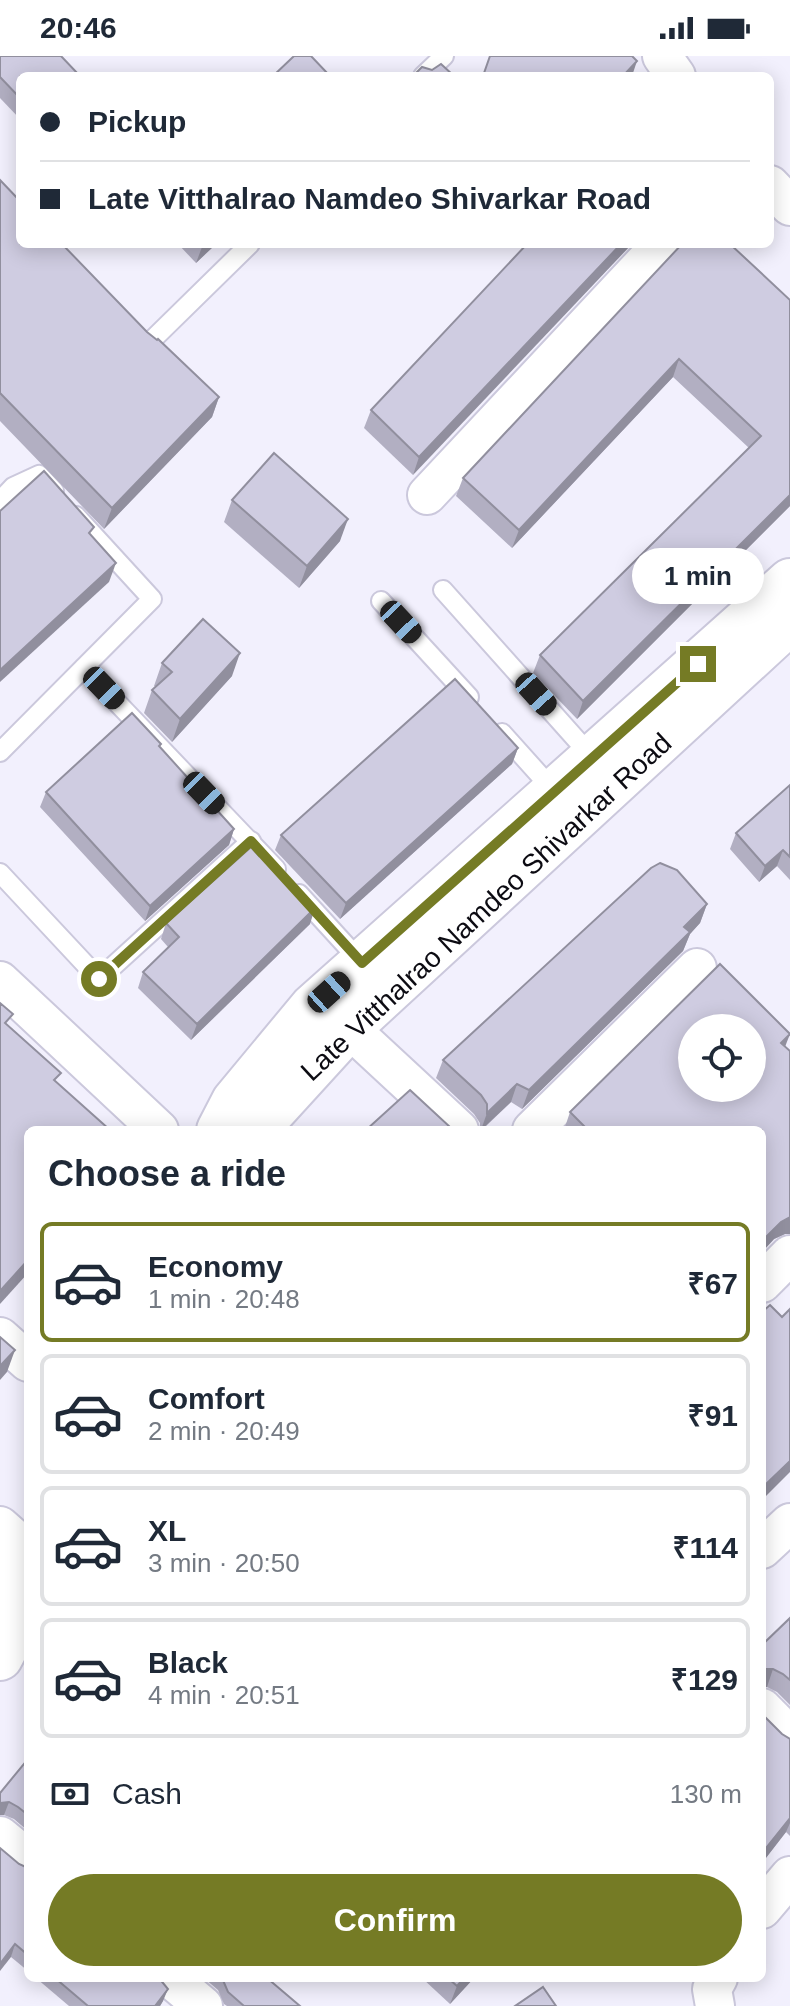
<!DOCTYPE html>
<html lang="en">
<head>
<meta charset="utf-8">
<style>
	:root { --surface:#fff; --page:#f2f2f3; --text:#1f2937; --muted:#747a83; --line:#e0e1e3; --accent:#757b25 }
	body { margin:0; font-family:Arial,sans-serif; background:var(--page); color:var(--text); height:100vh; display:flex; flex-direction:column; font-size:30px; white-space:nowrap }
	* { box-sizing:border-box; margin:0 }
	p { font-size:26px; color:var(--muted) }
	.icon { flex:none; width:44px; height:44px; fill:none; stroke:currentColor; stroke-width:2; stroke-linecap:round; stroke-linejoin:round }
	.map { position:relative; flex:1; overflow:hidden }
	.details { position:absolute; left:24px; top:1070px; width:742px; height:856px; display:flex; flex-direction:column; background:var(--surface); border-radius:12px; box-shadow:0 4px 20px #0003 }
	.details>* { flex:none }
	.top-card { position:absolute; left:16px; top:16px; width:758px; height:176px; border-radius:12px; box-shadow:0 4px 20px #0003; display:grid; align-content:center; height:176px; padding:0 24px; background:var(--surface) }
	.buttons { position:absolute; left:678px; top:958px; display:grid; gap:16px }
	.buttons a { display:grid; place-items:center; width:88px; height:88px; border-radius:50%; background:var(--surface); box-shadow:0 4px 20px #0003; font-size:40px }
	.end { position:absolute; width:36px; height:36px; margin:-18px; border:10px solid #757b25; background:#fff; box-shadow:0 0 0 4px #fff }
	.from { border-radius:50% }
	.bubble { position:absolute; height:56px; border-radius:28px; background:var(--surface); box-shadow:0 4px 20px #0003; font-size:26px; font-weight:600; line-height:56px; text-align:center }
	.car { position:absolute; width:24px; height:48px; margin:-24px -12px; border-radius:10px; box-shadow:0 0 6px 2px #0007; background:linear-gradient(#222 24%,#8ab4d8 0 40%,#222 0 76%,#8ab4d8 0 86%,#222 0) }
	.top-card b { display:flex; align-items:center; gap:28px; height:76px; font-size:30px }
	.top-card b+b { border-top:2px solid var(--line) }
	.top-card i { width:20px; height:20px; background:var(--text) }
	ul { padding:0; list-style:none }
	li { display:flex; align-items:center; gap:24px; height:120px; margin:0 16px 12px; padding:0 8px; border:4px solid var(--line); border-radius:12px }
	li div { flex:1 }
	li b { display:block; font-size:30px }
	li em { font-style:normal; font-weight:600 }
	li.active { border-color:var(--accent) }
	li>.icon { width:72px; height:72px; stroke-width:1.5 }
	h2 { padding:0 24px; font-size:36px; line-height:96px }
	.pay { display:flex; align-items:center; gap:20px; height:88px; padding:0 24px; font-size:30px }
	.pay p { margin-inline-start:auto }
	.button { display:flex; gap:16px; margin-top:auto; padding:16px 24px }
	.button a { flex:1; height:92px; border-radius:48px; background:var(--accent); color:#fff; font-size:32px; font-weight:600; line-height:92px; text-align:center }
	.status { display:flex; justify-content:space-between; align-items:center; height:56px; padding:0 40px; background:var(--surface); direction:ltr }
	.status svg { height:22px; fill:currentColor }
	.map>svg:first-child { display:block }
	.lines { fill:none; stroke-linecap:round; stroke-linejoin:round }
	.service-casing { stroke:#cbc8dc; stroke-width:22 }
	.minor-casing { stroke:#cbc8dc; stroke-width:42 }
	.secondary-casing { stroke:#cbc8dc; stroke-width:48 }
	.service { stroke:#fff; stroke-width:18 }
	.minor { stroke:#fff; stroke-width:38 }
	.secondary { stroke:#fff; stroke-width:44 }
	.wall { fill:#b2afc2 }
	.shaded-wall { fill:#918f9e }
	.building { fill:#cfcce1; stroke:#918f9e; stroke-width:2; fill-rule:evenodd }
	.route { stroke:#757b25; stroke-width:10 }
	.labels { text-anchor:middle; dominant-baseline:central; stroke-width:7; stroke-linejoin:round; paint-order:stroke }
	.street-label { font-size:28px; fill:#0c0b12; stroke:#fff }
</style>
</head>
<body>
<div class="status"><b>20:46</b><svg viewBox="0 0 49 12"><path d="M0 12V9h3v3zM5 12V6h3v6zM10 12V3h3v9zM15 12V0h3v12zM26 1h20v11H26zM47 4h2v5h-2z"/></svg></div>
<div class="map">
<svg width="790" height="1950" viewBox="0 0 790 1950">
	<rect width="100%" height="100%" fill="#f2f0fd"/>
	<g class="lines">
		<g class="service-casing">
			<g id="service">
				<path d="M 423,20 L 444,0"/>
				<path d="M 148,288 L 250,188"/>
				<path d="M 0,445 L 13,431 L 39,419 L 54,435"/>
				<path d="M 443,534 L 592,701"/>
				<path d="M 381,545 L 469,641"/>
				<path d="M 84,612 L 276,813"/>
				<path d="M 502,677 L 554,735"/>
				<path d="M 0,696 L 152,543 L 76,460"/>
				<path d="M 0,817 L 99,923 L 251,785"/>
				<path d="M 299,838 L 362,907"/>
			</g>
		</g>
		<g class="minor-casing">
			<g id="minor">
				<path d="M 662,0 L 676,20"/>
				<path d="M 770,129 L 790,150"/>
				<path d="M 427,439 L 662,188"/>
				<path d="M 0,925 L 159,1074"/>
				<path d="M 349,972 L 459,1074"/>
				<path d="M 532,1074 L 697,912"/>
				<path d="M 762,1227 L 790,1199"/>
				<path d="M 0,1281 L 28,1306"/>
				<path d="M 0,1470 L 26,1493"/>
				<path d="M 762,1493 L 790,1467"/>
				<path d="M 762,1652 L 790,1680"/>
				<path d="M 0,1780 L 28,1803"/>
				<path d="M 762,1853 L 790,1820"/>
				<path d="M 170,1922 L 203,1950"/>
				<path d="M 715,1950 L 712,1933 L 718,1922"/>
			</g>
		</g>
		<g class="secondary-casing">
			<g id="secondary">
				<path d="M 219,1074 L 234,1045 L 312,951 L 790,525"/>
				<path d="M 256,1074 L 349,972 L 790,566"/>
				<path d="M 0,1542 L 28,1488"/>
				<path d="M 0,1602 L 28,1550"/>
			</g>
		</g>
		<use href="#service" class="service"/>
		<use href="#minor" class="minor"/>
		<use href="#secondary" class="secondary"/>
	</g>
	<g class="wall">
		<path d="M 0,0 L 20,20 L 20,63 L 0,42 Z"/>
		<path d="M 0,124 L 147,276 L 219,341 L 212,361 L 104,473 L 0,365 Z"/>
		<path d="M 178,188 L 216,188 L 196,207 Z"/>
		<path d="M 527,188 L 413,419 L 364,372 L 371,354 Z"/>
		<path d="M 682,188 L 790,450 L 577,663 L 533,617 L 540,599 L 749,392 L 673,321 L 512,492 L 456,440 L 463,422 Z"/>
		<path d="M 232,444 L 340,485 L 299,532 L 224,466 Z"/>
		<path d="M 162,607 L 232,620 L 172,686 L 144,657 L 152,634 L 156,631 L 154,630 Z"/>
		<path d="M 161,688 L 160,691 L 234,773 L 229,789 L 145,865 L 40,751 L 46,736 Z"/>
		<path d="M 518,692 L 512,708 L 340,863 L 275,794 L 281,779 Z"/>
		<path d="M 790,729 L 790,824 L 777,810 L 759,826 L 730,793 L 736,777 Z"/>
		<path d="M 707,848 L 700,867 L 690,878 L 683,895 L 522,1053 L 511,1046 L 482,1074 L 480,1074 L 480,1067 L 474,1058 L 436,1022 L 443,1004 Z"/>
		<path d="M 166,867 L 310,868 L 191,984 L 138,932 L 143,916 L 168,891 L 161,883 Z"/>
		<path d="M 785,991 L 790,995 L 790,1178 L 785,1178 L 774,1183 L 762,1196 L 762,1074 L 564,1074 L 570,1056 Z"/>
		<path d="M 790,1562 L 790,1649 L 777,1636 L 767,1631 L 762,1631 L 762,1589 Z"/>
		<path d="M 762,1658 L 782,1678 L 790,1683 L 790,1780 L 786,1776 L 762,1807 Z"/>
		<path d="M 28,1699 L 28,1775 L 14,1763 L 4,1759 L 0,1759 Z"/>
		<path d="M 19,1808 L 28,1812 L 28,1915 L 11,1901 Z"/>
		<path d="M 36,1922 L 159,1922 L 163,1945 L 160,1950 L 69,1950 Z"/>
		<path d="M 204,1922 L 267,1922 L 300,1950 L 227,1950 L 224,1948 L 218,1934 Z"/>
		<path d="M 422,1922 L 474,1922 L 450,1948 Z"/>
	</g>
	<g class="shaded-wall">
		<path d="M 637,5 L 632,20 L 623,20 Z"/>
		<path d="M 205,188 L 216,188 L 196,207 L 202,191 Z"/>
		<path d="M 621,188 L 632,188 L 413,419 L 419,401 Z"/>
		<path d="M 679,303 L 673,321 L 512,492 L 519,474 Z"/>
		<path d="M 219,341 L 212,361 L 104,473 L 112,452 Z"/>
		<path d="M 790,439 L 790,450 L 577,663 L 583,645 Z"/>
		<path d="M 348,463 L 340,485 L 299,532 L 307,510 Z"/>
		<path d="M 116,507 L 109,526 L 0,626 L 0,614 Z"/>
		<path d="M 240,597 L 232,620 L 172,686 L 180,663 Z"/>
		<path d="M 518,692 L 512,708 L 340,863 L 346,847 Z"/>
		<path d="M 234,773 L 229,789 L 145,865 L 150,850 Z"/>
		<path d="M 783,794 L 777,810 L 759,826 L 765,810 Z"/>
		<path d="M 707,848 L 700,867 L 690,878 L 683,895 L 522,1053 L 529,1034 Z"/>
		<path d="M 315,852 L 310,868 L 191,984 L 197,968 Z"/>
		<path d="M 790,978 L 783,996 L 781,987 Z"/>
		<path d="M 517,1028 L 511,1046 L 481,1074 L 487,1057 Z"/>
		<path d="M 790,1161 L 790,1178 L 785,1178 L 774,1183 L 762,1196 L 762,1185 L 781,1166 Z"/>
		<path d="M 28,1204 L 28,1217 L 0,1248 L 0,1235 Z"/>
		<path d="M 15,1294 L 7,1316 L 0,1324 L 0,1310 Z"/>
		<path d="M 790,1405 L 790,1416 L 762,1444 L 762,1432 Z"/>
		<path d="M 762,1613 L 773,1613 L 767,1631 L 762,1631 Z"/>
		<path d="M 9,1746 L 4,1759 L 0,1759 L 0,1747 Z"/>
		<path d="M 790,1762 L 790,1767 L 786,1776 L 762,1807 L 762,1797 Z"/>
		<path d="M 15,1888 L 11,1901 L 0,1915 L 0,1908 Z"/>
		<path d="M 464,1922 L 474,1922 L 450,1948 L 457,1930 Z"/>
		<path d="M 168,1933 L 163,1945 L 160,1950 L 155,1950 Z"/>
	</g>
	<g class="building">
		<path d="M 0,0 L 61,0 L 80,20 L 20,20 L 20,42 L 0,21 Z"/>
		<path d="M 294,0 L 311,0 L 330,20 L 273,20 Z"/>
		<path d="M 490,0 L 632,0 L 637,5 L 623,20 L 483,20 Z"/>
		<path d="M 441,8 L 454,20 L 413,20 L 422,11 L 432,14 Z"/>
		<path d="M 0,124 L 20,145 L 20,188 L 62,188 L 147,276 L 157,284 L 158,283 L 219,341 L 112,452 L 0,337 Z"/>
		<path d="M 527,188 L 621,188 L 419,401 L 371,354 Z"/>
		<path d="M 682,188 L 730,188 L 790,244 L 790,439 L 583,645 L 540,599 L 761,380 L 679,303 L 519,474 L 463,422 Z"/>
		<path d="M 274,397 L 348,463 L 307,510 L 232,444 Z"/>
		<path d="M 44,415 L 94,471 L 89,477 L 116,507 L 0,614 L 0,455 Z"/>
		<path d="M 203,563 L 240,597 L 180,663 L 152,634 L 172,616 L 162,607 Z"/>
		<path d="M 455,623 L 518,692 L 346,847 L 281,779 Z"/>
		<path d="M 132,657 L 161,688 L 159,690 L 234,773 L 150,850 L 46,736 Z"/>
		<path d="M 790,729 L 790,801 L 783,794 L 765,810 L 736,777 Z"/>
		<path d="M 251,791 L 259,800 L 264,795 L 315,852 L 197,968 L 143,916 L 179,881 L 166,867 Z"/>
		<path d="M 660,807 L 677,814 L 707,848 L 684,871 L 690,876 L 529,1034 L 517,1028 L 487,1057 L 487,1048 L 481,1039 L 443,1004 L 651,812 Z"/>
		<path d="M 720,908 L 790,978 L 781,987 L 790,995 L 790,1161 L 781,1166 L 762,1185 L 762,1074 L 580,1074 L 584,1070 L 570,1056 ZM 692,972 L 752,972 L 752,1032 L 692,1032 Z"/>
		<path d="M 0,947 L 13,958 L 5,967 L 61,1017 L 54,1024 L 110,1074 L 28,1074 L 28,1204 L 0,1235 Z"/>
		<path d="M 410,1034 L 451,1072 L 455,1074 L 366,1074 Z"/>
		<path d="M 770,1249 L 782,1261 L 790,1253 L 790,1405 L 762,1432 L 762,1256 Z"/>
		<path d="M 0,1281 L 15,1294 L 0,1310 Z"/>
		<path d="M 790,1562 L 790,1624 L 783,1618 L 773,1613 L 762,1613 L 762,1589 Z"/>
		<path d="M 762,1658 L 782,1678 L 790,1683 L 790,1762 L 762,1797 Z"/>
		<path d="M 28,1703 L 28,1759 L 18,1751 L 9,1746 L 0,1747 L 0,1737 Z"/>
		<path d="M 0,1792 L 19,1808 L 28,1812 L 28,1899 L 15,1888 L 0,1908 Z"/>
		<path d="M 55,1922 L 159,1922 L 168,1933 L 155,1950 L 88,1950 Z"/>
		<path d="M 222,1922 L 267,1922 L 300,1950 L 244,1950 L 228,1936 Z"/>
		<path d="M 448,1922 L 464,1922 L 457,1930 Z"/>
		<path d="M 543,1931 L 556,1950 L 515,1950 Z"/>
	</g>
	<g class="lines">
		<path class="route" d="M 99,923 L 251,785 L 362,907 L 698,608"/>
	</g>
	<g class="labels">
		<g class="street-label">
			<text transform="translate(486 851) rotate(-43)">Late Vitthalrao Namdeo Shivarkar Road</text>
		</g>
	</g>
</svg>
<div class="buttons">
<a><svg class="icon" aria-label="locate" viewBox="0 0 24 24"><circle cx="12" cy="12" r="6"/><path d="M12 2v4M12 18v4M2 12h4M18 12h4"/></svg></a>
</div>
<i class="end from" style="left:99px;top:923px"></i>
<i class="end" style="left:698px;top:608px"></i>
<div class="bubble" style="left:632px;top:492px;width:132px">1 min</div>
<i class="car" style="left:401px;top:566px;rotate:137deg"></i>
<i class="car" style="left:104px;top:632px;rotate:136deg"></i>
<i class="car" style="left:536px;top:638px;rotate:138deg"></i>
<i class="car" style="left:204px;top:737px;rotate:136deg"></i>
<i class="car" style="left:329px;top:936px;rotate:48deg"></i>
<div class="top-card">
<b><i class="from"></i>Pickup</b>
<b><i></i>Late Vitthalrao Namdeo Shivarkar Road</b>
</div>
<section class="details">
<h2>Choose a ride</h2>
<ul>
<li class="active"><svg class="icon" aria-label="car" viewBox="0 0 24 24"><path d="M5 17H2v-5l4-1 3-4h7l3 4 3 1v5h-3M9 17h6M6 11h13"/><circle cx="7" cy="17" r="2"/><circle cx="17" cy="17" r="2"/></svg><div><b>Economy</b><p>1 min · 20:48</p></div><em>₹67</em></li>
<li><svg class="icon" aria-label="car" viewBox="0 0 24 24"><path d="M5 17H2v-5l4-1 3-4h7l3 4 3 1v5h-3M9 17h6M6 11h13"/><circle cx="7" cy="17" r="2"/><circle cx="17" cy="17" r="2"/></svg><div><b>Comfort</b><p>2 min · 20:49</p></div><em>₹91</em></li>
<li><svg class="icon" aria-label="car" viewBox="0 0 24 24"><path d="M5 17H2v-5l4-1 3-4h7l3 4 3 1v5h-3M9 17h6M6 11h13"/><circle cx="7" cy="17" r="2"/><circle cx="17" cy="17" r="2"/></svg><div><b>XL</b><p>3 min · 20:50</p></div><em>₹114</em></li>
<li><svg class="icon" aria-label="car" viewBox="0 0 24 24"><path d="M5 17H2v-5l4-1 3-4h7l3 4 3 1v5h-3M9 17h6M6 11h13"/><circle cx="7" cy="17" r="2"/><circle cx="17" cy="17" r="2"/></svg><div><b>Black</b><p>4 min · 20:51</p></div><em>₹129</em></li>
</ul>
<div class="pay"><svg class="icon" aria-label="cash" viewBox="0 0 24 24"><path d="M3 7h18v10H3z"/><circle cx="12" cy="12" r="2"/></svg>Cash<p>130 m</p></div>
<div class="button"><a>Confirm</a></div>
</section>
</div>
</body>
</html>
